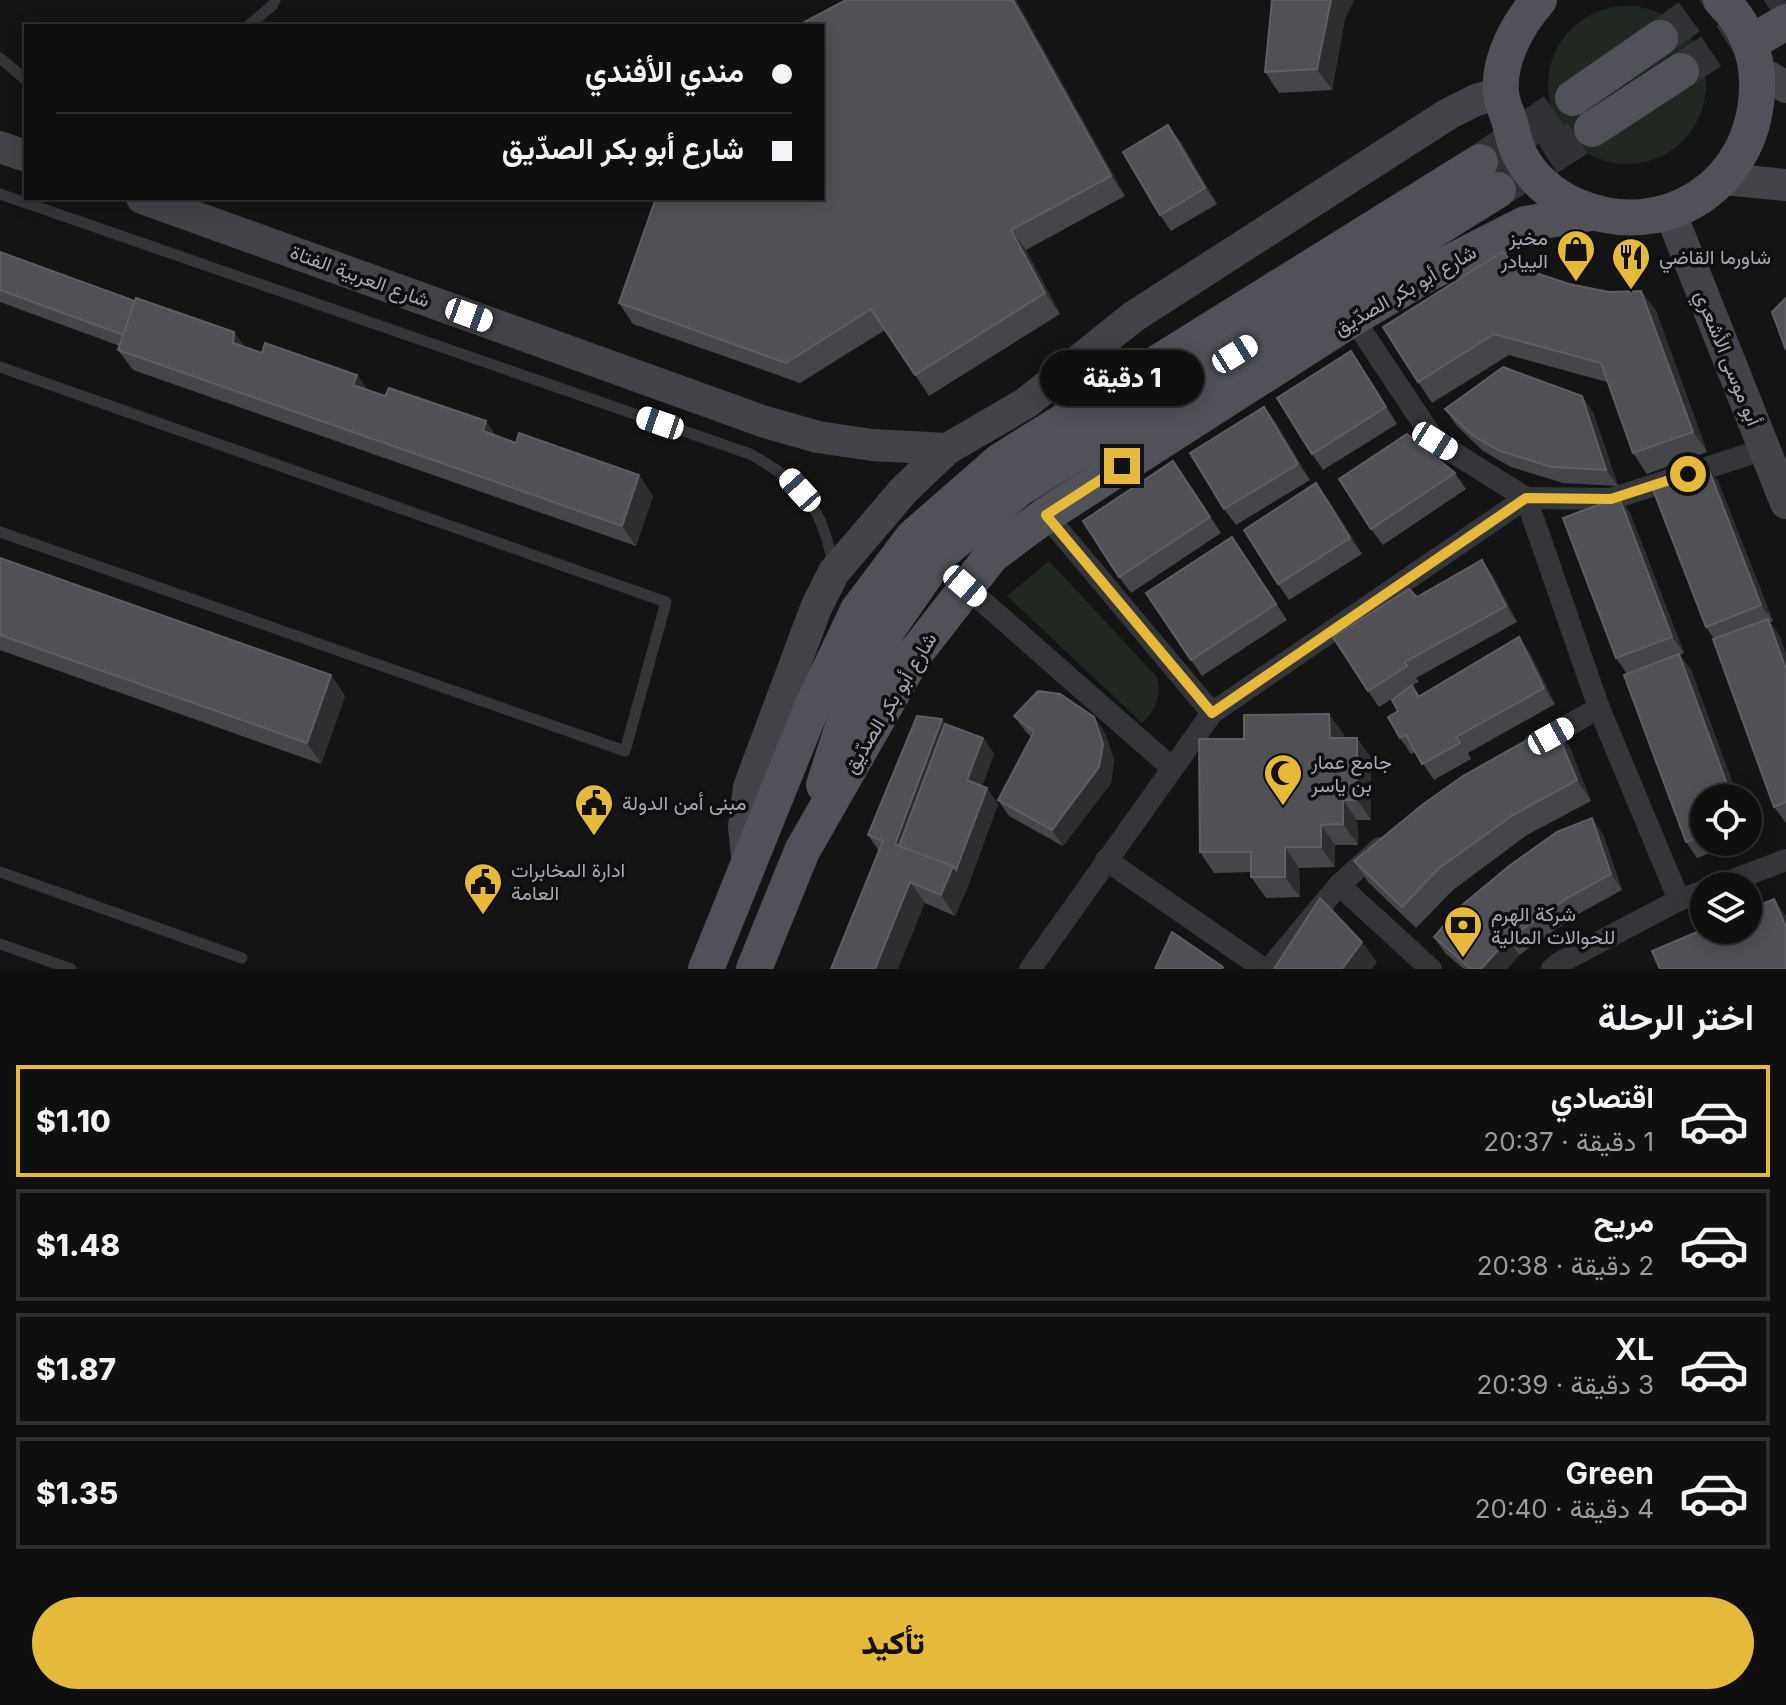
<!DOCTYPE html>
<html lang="ar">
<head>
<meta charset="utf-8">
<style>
	:root { --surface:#0f0f10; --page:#1d1d1e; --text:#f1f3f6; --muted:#9b9c9f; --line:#2f2f30; --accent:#e7b93a }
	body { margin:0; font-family:Inter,Vazirmatn,sans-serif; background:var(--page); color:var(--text); direction:rtl; height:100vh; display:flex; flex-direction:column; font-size:30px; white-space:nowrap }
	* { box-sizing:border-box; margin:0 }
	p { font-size:26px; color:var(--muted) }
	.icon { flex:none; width:44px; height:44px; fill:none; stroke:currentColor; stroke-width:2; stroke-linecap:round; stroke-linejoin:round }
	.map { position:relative; height:969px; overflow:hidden; direction:ltr }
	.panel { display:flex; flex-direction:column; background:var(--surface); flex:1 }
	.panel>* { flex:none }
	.top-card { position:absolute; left:24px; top:24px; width:800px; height:176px; border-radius:0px; box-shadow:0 4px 20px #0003,0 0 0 2px var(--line); direction:rtl; display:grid; align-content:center; height:176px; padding:0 32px; background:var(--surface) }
	.buttons { position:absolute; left:1690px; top:784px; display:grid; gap:16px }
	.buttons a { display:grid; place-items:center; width:72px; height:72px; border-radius:50%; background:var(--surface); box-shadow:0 4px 20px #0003,0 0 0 2px var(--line); font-size:40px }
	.end { position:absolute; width:36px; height:36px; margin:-18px; border:10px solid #e7b93a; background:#111; box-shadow:0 0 0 4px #111 }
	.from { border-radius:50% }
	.bubble { position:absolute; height:56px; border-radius:28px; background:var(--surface); box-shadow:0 4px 20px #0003,0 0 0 2px var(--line); font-size:26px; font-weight:800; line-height:56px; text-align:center; direction:rtl }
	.car { position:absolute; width:24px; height:48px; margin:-24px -12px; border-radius:10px; box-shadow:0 0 6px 2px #0007; background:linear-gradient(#fff 24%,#345 0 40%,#fff 0 76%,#345 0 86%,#fff 0) }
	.top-card b { display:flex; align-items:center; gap:28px; height:76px; font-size:30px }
	.top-card b+b { border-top:2px solid var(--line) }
	.top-card i { width:20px; height:20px; background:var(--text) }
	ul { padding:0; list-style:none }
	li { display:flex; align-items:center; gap:24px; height:112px; margin:0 16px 12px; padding:0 16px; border:4px solid var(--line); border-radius:0px }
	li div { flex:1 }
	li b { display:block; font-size:30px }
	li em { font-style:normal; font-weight:800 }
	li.current { border-color:var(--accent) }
	li>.icon { width:72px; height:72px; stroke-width:1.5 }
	h2 { padding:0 32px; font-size:36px; line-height:96px }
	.primary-button { display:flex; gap:16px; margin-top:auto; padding:16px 32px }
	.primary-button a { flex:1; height:92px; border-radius:48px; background:var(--accent); color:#111; font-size:32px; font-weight:800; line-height:92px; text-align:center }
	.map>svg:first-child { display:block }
	.green { fill:#202821 }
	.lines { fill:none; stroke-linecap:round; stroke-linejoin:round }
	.primary-tunnel { stroke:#313235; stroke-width:36; stroke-dasharray:36 18; stroke-linecap:butt }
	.lane { stroke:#35363a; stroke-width:11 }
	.street { stroke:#35363a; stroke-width:22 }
	.secondary { stroke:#43444a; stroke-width:32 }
	.primary { stroke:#515259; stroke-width:36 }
	.wall { fill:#45464a }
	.shaded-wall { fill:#2d2e30 }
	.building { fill:#505156; stroke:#5d5f64; stroke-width:2 }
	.route { stroke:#e7b93a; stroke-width:10 }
	.labels { text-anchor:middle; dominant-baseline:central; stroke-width:7; stroke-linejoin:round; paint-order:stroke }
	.poi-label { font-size:20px; fill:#a6aab5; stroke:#0f0f10; text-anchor:start }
	.street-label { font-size:20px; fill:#a6aab5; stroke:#0f0f10 }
</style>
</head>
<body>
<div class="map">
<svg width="1786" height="969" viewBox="0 0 1786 969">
	<rect width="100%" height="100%" fill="#141415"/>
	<g class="green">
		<circle cx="1627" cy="85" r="79"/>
		<path d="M 1049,561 L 1157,677 C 1162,695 1156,710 1142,723 L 1007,596 Z"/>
	</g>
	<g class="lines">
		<g class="primary-tunnel">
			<path d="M 1660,38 L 1712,0"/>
			<path d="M 1681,71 L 1786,2"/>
			<path d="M 1480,162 L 1573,98"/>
			<path d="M 1502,187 L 1592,129"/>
		</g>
		<g class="lane">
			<path d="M 248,26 L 273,5 L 275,0"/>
			<path d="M 0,58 L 26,80"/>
			<path d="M 0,194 L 750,454 C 802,483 822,505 833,565"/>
			<path d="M 0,367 L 666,602 L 625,751 L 0,532"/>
			<path d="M 0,872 L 242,958"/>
			<path d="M 0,944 L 71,969"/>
		</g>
		<g class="street">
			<path d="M 1353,318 L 1435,441 L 1526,498 L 1611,499 L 1765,449"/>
			<path d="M 1046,515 L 1212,713"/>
			<path d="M 965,586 L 1172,768"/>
			<path d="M 1534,745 L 1599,708"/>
			<path d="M 1106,860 L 1264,969"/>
			<path d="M 1339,885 L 1431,969"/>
			<path d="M 1717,886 L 1786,860"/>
			<path d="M 1030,969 L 1212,713 L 1526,498 L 1599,708 L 1679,900"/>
			<path d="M 1269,969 L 1339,885 L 1380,848"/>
			<path d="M 1552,969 L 1559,963 L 1679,900 L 1704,891"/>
		</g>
		<g class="secondary">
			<path d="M 1757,70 L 1786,87"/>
			<path d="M 0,147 L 26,156"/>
			<path d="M 1723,179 L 1786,185"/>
			<path d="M 142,198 L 765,422 L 818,437 L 872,445 L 947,449"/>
			<path d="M 1670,212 L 1786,503"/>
			<path d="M 748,866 L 744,827 L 749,787 L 816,608 L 834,572 L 904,490 L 947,449 L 1026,403 L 1133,317 L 1448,114 L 1476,100 L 1501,93"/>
		</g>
		<g class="primary">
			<path d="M 1539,0 C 1518,24 1498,59 1501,93 C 1502,103 1507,113 1510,123 C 1513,134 1515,147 1521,157 C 1532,178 1553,196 1574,205 C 1664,245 1756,184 1757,87 C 1758,54 1745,23 1721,0"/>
			<path d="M 1750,43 L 1786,22"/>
			<path d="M 1573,98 L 1660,38"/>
			<path d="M 1592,129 L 1681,71"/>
			<path d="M 824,785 L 846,717 L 888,629 L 940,554 L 1020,488 L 1498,190"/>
			<path d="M 706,969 L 812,707 L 858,610 L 913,537 L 1000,461 L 1480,162"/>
			<path d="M 754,969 L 802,851 L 914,655 L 992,555 L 1046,515 L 1353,318 L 1429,273 L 1525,224 L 1591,213"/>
		</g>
	</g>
	<g class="wall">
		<path d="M 846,0 L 1016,0 L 1125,196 L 1026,250 L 1060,314 L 929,396 L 885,330 L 800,383 L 633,324 L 619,303 Z"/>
		<path d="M 1272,0 L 1354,0 L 1345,18 L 1332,90 L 1279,93 L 1265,72 Z"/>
		<path d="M 1180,141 L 1217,204 L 1171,231 L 1160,215 Z"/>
		<path d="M 0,252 L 135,301 L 234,332 L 245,348 L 262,353 L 357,375 L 367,390 L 385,396 L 486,421 L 496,436 L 653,496 L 636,546 L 133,370 L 118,350 L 120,346 L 0,302 Z"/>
		<path d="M 1515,263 L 1533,272 L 1569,284 L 1609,292 L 1641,291 L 1656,311 L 1707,452 L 1647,474 L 1633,453 L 1607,382 L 1509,355 L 1432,403 L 1418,382 Z"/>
		<path d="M 1362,367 L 1397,424 L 1323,470 L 1312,454 Z"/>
		<path d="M 1264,407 L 1276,423 L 1310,480 L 1236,525 L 1224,509 Z"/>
		<path d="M 1445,409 L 1593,412 L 1618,486 L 1563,483 L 1511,467 L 1483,451 L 1456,425 Z"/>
		<path d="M 1173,461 L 1221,533 L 1131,593 L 1119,577 Z"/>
		<path d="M 1455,473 L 1466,489 L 1383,545 L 1371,529 Z"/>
		<path d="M 1718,481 L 1773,621 L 1770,622 L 1779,635 L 1786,654 L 1786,823 L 1774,807 L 1714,639 L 1706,627 Z"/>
		<path d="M 1619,497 L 1630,513 L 1684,653 L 1680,655 L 1691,670 L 1738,798 L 1704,798 L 1704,842 L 1740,842 L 1697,858 L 1686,842 L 1627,674 L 1616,658 Z"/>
		<path d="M 1328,499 L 1362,554 L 1289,600 L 1278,584 Z"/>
		<path d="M 1243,553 L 1287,620 L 1202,676 L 1191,660 Z"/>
		<path d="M 0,558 L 331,675 L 345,696 L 321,764 L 0,650 Z"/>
		<path d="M 1482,560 L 1493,576 L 1517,622 L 1416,678 L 1419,682 L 1412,685 L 1420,696 L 1530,653 L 1555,704 L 1468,753 L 1471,759 L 1434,780 L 1415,752 L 1411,754 L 1400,738 L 1398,711 L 1412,686 L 1379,707 L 1368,691 L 1417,597 Z"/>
		<path d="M 1014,716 L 1094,717 L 1105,733 L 1114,760 L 1111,783 L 1063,846 L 1009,816 L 998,800 L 1031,737 L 1026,732 Z"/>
		<path d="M 942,719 L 945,724 L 983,738 L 994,754 L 982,786 L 998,804 L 968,886 L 955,916 L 925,903 L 879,851 L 868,835 Z"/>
		<path d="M 1554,725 L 1569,746 L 1591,801 L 1527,835 L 1453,890 L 1416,928 L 1368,882 L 1354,861 Z"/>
		<path d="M 1344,734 L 1344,738 L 1357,738 L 1371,758 L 1371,820 L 1357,820 L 1358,845 L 1335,845 L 1335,867 L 1299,868 L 1300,897 L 1266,898 L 1251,877 L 1251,872 L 1214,873 L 1200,852 L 1244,739 Z"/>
		<path d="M 1603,834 L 1622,890 L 1580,913 L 1519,955 L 1507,969 L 1464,969 L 1445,953 L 1434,937 Z"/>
	</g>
	<g class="shaded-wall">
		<path d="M 1013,0 L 1016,0 L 1125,196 L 1111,176 Z"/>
		<path d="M 1331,0 L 1354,0 L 1345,18 L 1332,90 L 1317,69 Z"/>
		<path d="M 1168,125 L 1180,141 L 1217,204 L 1205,188 Z"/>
		<path d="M 1011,230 L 1026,250 L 1060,314 L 1045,293 Z"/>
		<path d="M 1641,291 L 1656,311 L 1707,452 L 1693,432 Z"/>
		<path d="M 234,332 L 248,352 L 233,343 Z"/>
		<path d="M 1351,351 L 1362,367 L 1397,424 L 1386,407 Z"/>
		<path d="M 357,375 L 371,395 L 353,385 Z"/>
		<path d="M 1582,396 L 1593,412 L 1618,486 L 1606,470 Z"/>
		<path d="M 1264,407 L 1276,423 L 1310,480 L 1298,464 Z"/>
		<path d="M 486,421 L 500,442 L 483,431 Z"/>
		<path d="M 1707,465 L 1718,481 L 1773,621 L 1761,605 Z"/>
		<path d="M 639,475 L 653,496 L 636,546 L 622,526 Z"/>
		<path d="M 1316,483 L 1328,499 L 1362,554 L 1350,538 Z"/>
		<path d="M 1619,497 L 1630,513 L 1684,653 L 1672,637 Z"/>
		<path d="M 1482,560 L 1493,576 L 1517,622 L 1506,606 Z"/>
		<path d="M 1768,619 L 1779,635 L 1786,654 L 1786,669 Z"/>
		<path d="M 1519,637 L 1530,653 L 1555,704 L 1544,688 Z"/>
		<path d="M 1679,654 L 1691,670 L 1738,798 L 1732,798 Z"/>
		<path d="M 331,675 L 345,696 L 321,764 L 307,743 Z"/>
		<path d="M 1329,714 L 1344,734 L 1344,758 L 1330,738 Z"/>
		<path d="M 1094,717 L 1105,733 L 1114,760 L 1111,783 L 1063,846 L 1052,830 Z"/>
		<path d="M 942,719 L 956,740 L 913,854 L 895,844 Z"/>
		<path d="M 1554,725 L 1569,746 L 1591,801 L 1577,780 Z"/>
		<path d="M 983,738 L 994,754 L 978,796 L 967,780 Z"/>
		<path d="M 1357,738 L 1371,758 L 1371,820 L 1357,800 Z"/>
		<path d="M 987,788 L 998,804 L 968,886 L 955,916 L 941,895 Z"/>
		<path d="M 1343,800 L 1357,820 L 1358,845 L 1343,824 Z"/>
		<path d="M 1592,818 L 1603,834 L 1622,890 L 1611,874 Z"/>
		<path d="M 1321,825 L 1335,845 L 1335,867 L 1321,847 Z"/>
		<path d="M 1285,847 L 1299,868 L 1300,897 L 1285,877 Z"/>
		<path d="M 910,882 L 925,903 L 898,969 L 875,969 Z"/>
		<path d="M 1774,899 L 1786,916 L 1786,927 Z"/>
		<path d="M 1508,939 L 1519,955 L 1507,969 L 1481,969 Z"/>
		<path d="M 1362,942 L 1377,962 L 1372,969 L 1342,969 Z"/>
	</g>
	<g class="building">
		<path d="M 846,0 L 1013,0 L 1111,176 L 1011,230 L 1045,293 L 915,375 L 871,309 L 786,363 L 619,303 L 656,198 L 822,198 L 822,26 L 797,26 Z"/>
		<path d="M 1272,0 L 1331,0 L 1317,69 L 1265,72 Z"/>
		<path d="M 1168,125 L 1205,188 L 1160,215 L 1123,152 Z"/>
		<path d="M 0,252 L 135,301 L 123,335 L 0,290 Z"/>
		<path d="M 1502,252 L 1515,263 L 1533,272 L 1569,284 L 1609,292 L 1641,291 L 1693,432 L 1633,453 L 1601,363 L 1494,334 L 1418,382 L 1383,327 Z"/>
		<path d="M 136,298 L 234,332 L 233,343 L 262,353 L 265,343 L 357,375 L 353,385 L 385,396 L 389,388 L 486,421 L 483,431 L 516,443 L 519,433 L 639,475 L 622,526 L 118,350 Z"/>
		<path d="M 1786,298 L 1786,350 L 1772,312 Z"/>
		<path d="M 1351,351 L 1386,407 L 1312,454 L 1277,398 Z"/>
		<path d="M 1503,367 L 1582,396 L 1606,470 L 1552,467 L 1500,451 L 1472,435 L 1445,409 Z"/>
		<path d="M 1264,407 L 1298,464 L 1224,509 L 1190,453 Z"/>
		<path d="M 1407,434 L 1455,473 L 1371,529 L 1339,479 Z"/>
		<path d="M 1173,461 L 1210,517 L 1119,577 L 1083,521 Z"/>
		<path d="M 1707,465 L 1761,605 L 1706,627 L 1652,487 Z"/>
		<path d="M 1316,483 L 1350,538 L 1278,584 L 1244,530 Z"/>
		<path d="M 1619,497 L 1672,637 L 1616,658 L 1563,518 Z"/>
		<path d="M 1232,537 L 1276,604 L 1191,660 L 1146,593 Z"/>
		<path d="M 0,558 L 331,675 L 307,743 L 0,635 Z"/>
		<path d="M 1482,560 L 1506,606 L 1405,662 L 1407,666 L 1368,691 L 1333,637 L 1409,589 L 1417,597 Z"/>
		<path d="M 1768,619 L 1786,669 L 1786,802 L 1774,807 L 1713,639 Z"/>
		<path d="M 1519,637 L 1544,688 L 1456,737 L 1460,743 L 1422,764 L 1406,735 L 1400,738 L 1388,717 L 1398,711 L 1392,700 L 1412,685 L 1418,697 Z"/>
		<path d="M 1679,654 L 1732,798 L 1704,798 L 1704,835 L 1686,842 L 1624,675 Z"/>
		<path d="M 1038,691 L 1060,694 L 1094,717 L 1103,744 L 1099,767 L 1052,830 L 998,800 L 1034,732 L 1014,716 Z"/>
		<path d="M 1329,714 L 1330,738 L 1357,738 L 1357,800 L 1343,800 L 1343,824 L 1321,825 L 1321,847 L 1285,847 L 1285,877 L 1251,877 L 1251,852 L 1200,852 L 1199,739 L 1244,739 L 1244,715 Z"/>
		<path d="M 917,716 L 942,719 L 895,844 L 953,866 L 941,895 L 910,882 L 875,969 L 831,969 L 883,841 L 868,835 Z"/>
		<path d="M 945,724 L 983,738 L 967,780 L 987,788 L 956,870 L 953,866 L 899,846 Z"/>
		<path d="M 1554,725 L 1577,780 L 1513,815 L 1438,869 L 1402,907 L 1354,861 L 1422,805 L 1463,776 Z"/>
		<path d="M 1592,818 L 1611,874 L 1569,897 L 1508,939 L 1481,969 L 1471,969 L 1434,937 L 1460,907 L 1509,866 L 1557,832 Z"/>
		<path d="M 1320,898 L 1362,942 L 1342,969 L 1274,969 Z"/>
		<path d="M 1774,899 L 1786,927 L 1786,968 L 1783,969 L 1660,969 L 1652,951 L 1704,929 L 1704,930 L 1748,930 L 1748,910 Z"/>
		<path d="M 1172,932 L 1223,967 L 1222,969 L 1155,969 Z"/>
	</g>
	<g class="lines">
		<path class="route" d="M 1122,466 L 1046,515 L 1212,713 L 1526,498 L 1611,499 L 1688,474"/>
	</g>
	<defs>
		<g id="shop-pin" transform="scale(2)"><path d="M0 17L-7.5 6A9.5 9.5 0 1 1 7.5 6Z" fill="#e7b93a" stroke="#0f0f10"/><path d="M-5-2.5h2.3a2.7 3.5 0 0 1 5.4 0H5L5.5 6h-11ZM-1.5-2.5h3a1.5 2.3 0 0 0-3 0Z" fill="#111"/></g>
		<g id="restaurant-pin" transform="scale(2)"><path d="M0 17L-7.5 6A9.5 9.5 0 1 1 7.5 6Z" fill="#e7b93a" stroke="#0f0f10"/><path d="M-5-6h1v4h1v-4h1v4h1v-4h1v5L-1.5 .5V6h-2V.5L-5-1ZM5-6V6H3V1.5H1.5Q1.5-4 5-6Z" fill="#111"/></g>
		<g id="mosque-pin" transform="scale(2)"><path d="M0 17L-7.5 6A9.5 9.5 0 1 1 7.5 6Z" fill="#e7b93a" stroke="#0f0f10"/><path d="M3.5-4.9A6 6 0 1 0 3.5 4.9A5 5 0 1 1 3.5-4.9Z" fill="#111"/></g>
		<g id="civic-pin" transform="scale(2)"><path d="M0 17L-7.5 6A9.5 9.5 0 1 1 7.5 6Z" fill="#e7b93a" stroke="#0f0f10"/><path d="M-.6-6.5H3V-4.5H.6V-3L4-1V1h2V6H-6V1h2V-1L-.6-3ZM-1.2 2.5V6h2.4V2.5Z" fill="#111"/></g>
		<g id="bank-pin" transform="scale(2)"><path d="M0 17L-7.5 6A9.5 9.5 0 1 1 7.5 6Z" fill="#e7b93a" stroke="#0f0f10"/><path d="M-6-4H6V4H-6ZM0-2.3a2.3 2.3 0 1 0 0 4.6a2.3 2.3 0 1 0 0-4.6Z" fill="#111"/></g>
	</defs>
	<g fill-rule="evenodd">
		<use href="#shop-pin" x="1576" y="249"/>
		<use href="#restaurant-pin" x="1631" y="257"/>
		<use href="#mosque-pin" x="1283" y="773"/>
		<use href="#civic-pin" x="594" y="803"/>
		<use href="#civic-pin" x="483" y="882"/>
		<use href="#bank-pin" x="1463" y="925"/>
	</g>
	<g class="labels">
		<g class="poi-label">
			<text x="1548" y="238" text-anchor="end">مخبز<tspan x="1548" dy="23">الييادر</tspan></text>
			<text x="1659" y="257">شاورما القاضي</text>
			<text x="1311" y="762">جامع عمار<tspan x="1311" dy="23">بن ياسر</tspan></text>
			<text x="622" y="803">مبنى أمن الدولة</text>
			<text x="511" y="870">ادارة المخابرات<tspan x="511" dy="23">العامة</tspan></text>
			<text x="1491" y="914">شركة الهرم<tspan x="1491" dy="23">للحوالات المالية</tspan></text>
		</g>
		<g class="street-label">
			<text transform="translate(360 276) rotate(20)">شارع العربية الفتاة</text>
			<text transform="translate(1405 290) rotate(-30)">شارع أبو بكر الصدّيق</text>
			<text transform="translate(1728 358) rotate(68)">أبو موسى الأشعري</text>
			<text transform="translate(890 703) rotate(-59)">شارع أبو بكر الصدّيق</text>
		</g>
	</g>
</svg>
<div class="buttons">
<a><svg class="icon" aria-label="locate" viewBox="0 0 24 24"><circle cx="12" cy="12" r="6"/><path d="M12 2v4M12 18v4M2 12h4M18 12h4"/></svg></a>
<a><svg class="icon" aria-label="layers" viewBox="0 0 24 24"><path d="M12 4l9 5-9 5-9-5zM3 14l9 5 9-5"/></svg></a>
</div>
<i class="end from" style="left:1688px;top:474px"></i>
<i class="end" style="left:1122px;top:466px"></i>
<div class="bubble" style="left:1040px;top:350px;width:164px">1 دقيقة</div>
<i class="car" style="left:469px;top:315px;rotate:110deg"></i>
<i class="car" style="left:1235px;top:354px;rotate:58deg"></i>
<i class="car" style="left:660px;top:423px;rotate:289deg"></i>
<i class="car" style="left:1435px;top:441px;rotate:122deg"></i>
<i class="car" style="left:800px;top:490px;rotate:318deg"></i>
<i class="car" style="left:965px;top:586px;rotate:131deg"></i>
<i class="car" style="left:1551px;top:736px;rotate:61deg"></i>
<div class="top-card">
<b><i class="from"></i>مندي الأفندي</b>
<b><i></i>شارع أبو بكر الصدّيق</b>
</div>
</div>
<section class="panel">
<h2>اختر الرحلة</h2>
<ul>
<li class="current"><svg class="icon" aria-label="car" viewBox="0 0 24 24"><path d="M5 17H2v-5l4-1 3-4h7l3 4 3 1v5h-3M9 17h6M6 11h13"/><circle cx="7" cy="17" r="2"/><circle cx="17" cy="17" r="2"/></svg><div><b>اقتصادي</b><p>1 دقيقة · 20:37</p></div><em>$1.10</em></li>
<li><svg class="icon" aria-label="car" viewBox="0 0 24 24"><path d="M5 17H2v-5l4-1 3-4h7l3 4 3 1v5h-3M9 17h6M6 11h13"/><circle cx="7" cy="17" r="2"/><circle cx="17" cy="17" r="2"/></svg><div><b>مريح</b><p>2 دقيقة · 20:38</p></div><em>$1.48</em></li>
<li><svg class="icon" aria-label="car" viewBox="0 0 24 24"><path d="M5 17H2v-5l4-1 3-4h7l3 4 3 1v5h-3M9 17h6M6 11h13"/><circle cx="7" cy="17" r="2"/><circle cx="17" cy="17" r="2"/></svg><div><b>XL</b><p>3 دقيقة · 20:39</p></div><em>$1.87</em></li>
<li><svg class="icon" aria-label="car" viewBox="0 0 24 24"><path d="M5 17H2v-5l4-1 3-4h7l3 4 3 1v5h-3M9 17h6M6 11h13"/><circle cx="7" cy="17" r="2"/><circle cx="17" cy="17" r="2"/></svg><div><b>Green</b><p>4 دقيقة · 20:40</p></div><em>$1.35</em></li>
</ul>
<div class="primary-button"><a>تأكيد</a></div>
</section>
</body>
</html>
